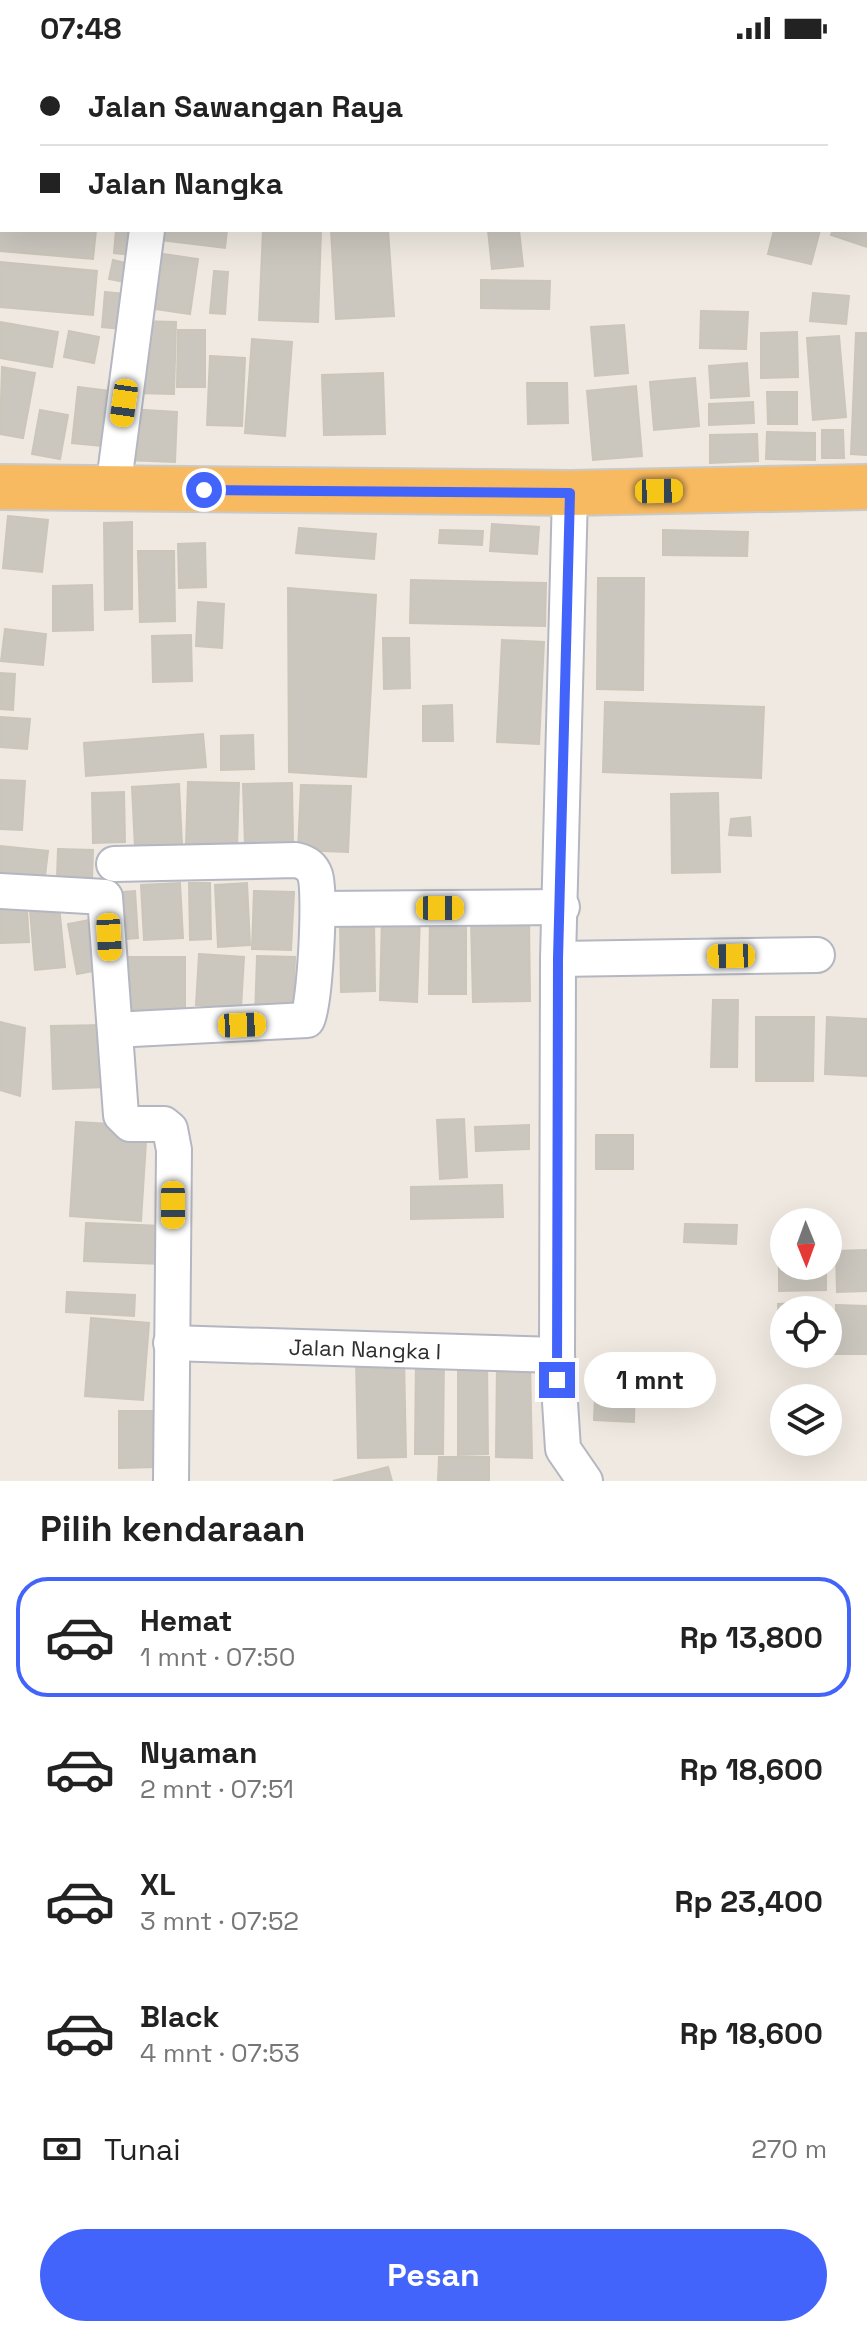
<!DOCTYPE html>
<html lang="id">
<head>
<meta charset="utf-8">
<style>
	:root { --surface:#fff; --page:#f2f2f2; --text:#222; --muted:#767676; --line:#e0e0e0; --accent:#4264fb }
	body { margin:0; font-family:"Space Grotesk",sans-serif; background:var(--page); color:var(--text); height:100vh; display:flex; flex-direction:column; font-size:30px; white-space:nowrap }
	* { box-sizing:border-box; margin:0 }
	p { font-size:26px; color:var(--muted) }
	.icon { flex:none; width:44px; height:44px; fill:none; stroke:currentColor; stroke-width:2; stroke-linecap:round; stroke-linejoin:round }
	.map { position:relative; height:1425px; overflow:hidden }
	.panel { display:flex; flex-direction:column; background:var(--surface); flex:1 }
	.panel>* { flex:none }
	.top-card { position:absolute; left:0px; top:0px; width:868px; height:176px; box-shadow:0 8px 32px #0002; display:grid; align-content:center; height:176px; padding:0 40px; background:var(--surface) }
	.needle { width:52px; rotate:179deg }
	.fabs { position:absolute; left:770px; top:1152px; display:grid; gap:16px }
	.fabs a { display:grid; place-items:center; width:72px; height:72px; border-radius:50%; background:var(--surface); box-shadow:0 8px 32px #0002; font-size:40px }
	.end { position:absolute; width:36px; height:36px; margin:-18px; border:10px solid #4264fb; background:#fff; box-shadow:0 0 0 4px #fff }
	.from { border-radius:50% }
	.bubble { position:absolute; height:56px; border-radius:28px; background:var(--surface); box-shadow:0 8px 32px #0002; font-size:26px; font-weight:800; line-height:56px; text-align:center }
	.car { position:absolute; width:24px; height:48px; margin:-24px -12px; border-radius:10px; box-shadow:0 0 6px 2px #0007; background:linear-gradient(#f5c518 24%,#345 0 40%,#f5c518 0 76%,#345 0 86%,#f5c518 0) }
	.top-card b { display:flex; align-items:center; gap:28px; height:76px; font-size:30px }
	.top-card b+b { border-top:2px solid var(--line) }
	.top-card i { width:20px; height:20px; background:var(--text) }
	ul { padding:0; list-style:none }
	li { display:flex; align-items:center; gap:24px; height:120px; margin:0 16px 12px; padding:0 24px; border:4px solid transparent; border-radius:32px }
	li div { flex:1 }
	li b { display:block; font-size:30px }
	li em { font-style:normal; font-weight:800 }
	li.on { border-color:var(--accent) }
	li>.icon { width:72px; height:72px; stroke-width:1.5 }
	h2 { padding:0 40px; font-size:36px; line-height:96px }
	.pay { display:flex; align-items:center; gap:20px; height:88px; padding:0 40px; font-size:30px }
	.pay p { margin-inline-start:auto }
	.button { display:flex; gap:16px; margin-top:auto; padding:16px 40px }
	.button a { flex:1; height:92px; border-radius:48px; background:var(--accent); color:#fff; font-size:32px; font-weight:800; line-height:92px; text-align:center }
	.status { display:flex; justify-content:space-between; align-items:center; height:56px; padding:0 40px; background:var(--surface); direction:ltr }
	.status svg { height:22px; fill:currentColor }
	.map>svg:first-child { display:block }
	.building { fill:#cbc7bf; stroke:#cbc5ba; stroke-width:2 }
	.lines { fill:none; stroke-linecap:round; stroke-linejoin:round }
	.minor-casing { stroke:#b4b7c1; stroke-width:38 }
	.trunk-casing { stroke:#c9c9c9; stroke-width:48 }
	.minor { stroke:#fff; stroke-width:34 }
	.trunk { stroke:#f8ba60; stroke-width:44 }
	.route { stroke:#4264fb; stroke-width:10 }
	.labels { text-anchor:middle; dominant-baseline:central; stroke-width:7; stroke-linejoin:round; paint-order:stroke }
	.street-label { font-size:22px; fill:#2e2e2e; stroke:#fff }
</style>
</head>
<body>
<div class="status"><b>07:48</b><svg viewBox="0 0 49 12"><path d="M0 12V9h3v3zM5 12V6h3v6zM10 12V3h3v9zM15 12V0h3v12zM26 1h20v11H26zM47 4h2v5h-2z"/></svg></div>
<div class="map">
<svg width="867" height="1425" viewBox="0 0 867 1425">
	<rect width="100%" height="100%" fill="#efe9e1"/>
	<g class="building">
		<path d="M 0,0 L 101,0 L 2,2 L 2,39 Z"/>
		<path d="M 867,129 L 867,191 L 831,179 L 833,174 L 866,174 Z"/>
		<path d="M 0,165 L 2,174 L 96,174 L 93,203 L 0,195 Z"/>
		<path d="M 116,174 L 135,174 L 133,199 L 114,197 Z"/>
		<path d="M 160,174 L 227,174 L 225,192 L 159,184 Z"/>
		<path d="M 263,174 L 321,174 L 318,266 L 259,264 Z"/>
		<path d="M 331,174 L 388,174 L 394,260 L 336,263 Z"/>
		<path d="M 488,174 L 519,174 L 523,210 L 492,213 Z"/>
		<path d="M 774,174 L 820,174 L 811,208 L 768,198 Z"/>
		<path d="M 149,196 L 198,203 L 190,258 L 141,251 Z"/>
		<path d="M 113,204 L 134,209 L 130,227 L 109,223 Z"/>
		<path d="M 0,206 L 97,215 L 93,259 L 0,251 Z"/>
		<path d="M 214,215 L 228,216 L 225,258 L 210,257 Z"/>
		<path d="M 481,224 L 550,225 L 549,253 L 481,252 Z"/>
		<path d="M 105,236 L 125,238 L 122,273 L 102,271 Z"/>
		<path d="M 813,237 L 849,240 L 846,268 L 810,265 Z"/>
		<path d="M 701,255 L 748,256 L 746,293 L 700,292 Z"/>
		<path d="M 136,265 L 176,266 L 174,338 L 134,337 Z"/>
		<path d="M 0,266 L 58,276 L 52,311 L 0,302 Z"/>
		<path d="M 624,269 L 628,317 L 595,320 L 591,271 Z"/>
		<path d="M 178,274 L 205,274 L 205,331 L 177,331 Z"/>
		<path d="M 69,275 L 99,281 L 94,307 L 64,301 Z"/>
		<path d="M 797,276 L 798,321 L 761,322 L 761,277 Z"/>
		<path d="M 856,277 L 867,277 L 867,399 L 851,398 Z"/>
		<path d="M 839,280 L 846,361 L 813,364 L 807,282 Z"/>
		<path d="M 252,283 L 292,286 L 285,380 L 245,377 Z"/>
		<path d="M 210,300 L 245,302 L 242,370 L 207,369 Z"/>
		<path d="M 747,307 L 749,340 L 711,342 L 709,310 Z"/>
		<path d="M 2,311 L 35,317 L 23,382 L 0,378 Z"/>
		<path d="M 383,317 L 385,378 L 324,379 L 322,319 Z"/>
		<path d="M 695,322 L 699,370 L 654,374 L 650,326 Z"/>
		<path d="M 527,327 L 567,327 L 568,367 L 528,368 Z"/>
		<path d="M 636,330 L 642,400 L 593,404 L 587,335 Z"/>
		<path d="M 78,331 L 119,336 L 113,391 L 72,387 Z"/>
		<path d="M 767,336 L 797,336 L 797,368 L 768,368 Z"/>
		<path d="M 753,346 L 754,367 L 709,369 L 709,348 Z"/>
		<path d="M 128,353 L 177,356 L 175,406 L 125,404 Z"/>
		<path d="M 40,354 L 68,359 L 60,403 L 32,398 Z"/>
		<path d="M 822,374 L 843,374 L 844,402 L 822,402 Z"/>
		<path d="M 767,376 L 815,377 L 815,404 L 766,403 Z"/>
		<path d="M 757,378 L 758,405 L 710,407 L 710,379 Z"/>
		<path d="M 8,460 L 48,464 L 42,516 L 3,512 Z"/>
		<path d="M 132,466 L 132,553 L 105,554 L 104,467 Z"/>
		<path d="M 492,468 L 539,471 L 537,498 L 490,495 Z"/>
		<path d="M 299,472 L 376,478 L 374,503 L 296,497 Z"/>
		<path d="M 440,474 L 483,475 L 482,489 L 439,487 Z"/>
		<path d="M 663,474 L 748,476 L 747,500 L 663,499 Z"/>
		<path d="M 205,487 L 206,531 L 179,532 L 178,488 Z"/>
		<path d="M 138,495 L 174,495 L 175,565 L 140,566 Z"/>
		<path d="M 598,522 L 644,522 L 643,634 L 597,633 Z"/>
		<path d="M 411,524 L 546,527 L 545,570 L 410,567 Z"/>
		<path d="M 92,529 L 93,574 L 53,575 L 53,530 Z"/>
		<path d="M 288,532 L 376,539 L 366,721 L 289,716 Z"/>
		<path d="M 198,546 L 224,548 L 222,592 L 196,590 Z"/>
		<path d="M 5,573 L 46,578 L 43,609 L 1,605 Z"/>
		<path d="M 191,579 L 192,625 L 153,626 L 152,580 Z"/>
		<path d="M 383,582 L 409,582 L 410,632 L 384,633 Z"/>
		<path d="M 502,584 L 544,586 L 539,688 L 497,686 Z"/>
		<path d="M 0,617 L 15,618 L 13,654 L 0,653 Z"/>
		<path d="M 605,646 L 764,651 L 761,722 L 603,716 Z"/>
		<path d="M 452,649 L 453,685 L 423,685 L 423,650 Z"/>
		<path d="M 0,661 L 30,663 L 27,693 L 0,691 Z"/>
		<path d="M 203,678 L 206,711 L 86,720 L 84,687 Z"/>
		<path d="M 253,679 L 254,713 L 221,714 L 221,680 Z"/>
		<path d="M 0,724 L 25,725 L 22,774 L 0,773 Z"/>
		<path d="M 188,726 L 239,727 L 237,791 L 186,790 Z"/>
		<path d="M 292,727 L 293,789 L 245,790 L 243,728 Z"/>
		<path d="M 179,728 L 182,789 L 135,792 L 132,731 Z"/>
		<path d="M 301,729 L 351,730 L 348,796 L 298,794 Z"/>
		<path d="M 124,736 L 125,786 L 93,787 L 92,737 Z"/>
		<path d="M 718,737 L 720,816 L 672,817 L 671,738 Z"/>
		<path d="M 750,761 L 751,780 L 729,779 L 731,763 Z"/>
		<path d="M 0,790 L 48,795 L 44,828 L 0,824 Z"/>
		<path d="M 58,793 L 93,794 L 92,823 L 57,822 Z"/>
		<path d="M 180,827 L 183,882 L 144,884 L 141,829 Z"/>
		<path d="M 189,827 L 210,827 L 211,883 L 190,884 Z"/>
		<path d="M 247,827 L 250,889 L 218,891 L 215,829 Z"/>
		<path d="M 135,835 L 138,882 L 114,884 L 110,837 Z"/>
		<path d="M 254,835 L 294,836 L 291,894 L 252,893 Z"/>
		<path d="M 26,838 L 29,886 L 0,887 L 0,840 Z"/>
		<path d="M 58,839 L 65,911 L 35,914 L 29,842 Z"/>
		<path d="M 382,860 L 420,861 L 417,946 L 380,944 Z"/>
		<path d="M 430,861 L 466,861 L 466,938 L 429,938 Z"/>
		<path d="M 95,863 L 104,913 L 77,918 L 68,868 Z"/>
		<path d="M 529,863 L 530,945 L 473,946 L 471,864 Z"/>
		<path d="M 374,866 L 375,935 L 341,936 L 340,867 Z"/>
		<path d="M 199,898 L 244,901 L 241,952 L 196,949 Z"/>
		<path d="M 257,900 L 295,901 L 293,963 L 255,961 Z"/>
		<rect x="124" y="901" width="61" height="52"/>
		<path d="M 713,944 L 738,944 L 737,1011 L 711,1011 Z"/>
		<path d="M 756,961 L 814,961 L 813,1025 L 756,1025 Z"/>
		<path d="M 827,961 L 867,963 L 867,1020 L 825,1018 Z"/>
		<path d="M 0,966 L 25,972 L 20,1040 L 0,1034 Z"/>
		<path d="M 105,969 L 106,1031 L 53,1033 L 51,970 Z"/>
		<path d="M 464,1063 L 467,1121 L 440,1123 L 437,1064 Z"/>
		<path d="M 76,1066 L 147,1070 L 141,1165 L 70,1160 Z"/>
		<path d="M 529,1069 L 529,1093 L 476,1095 L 475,1071 Z"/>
		<rect x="596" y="1079" width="37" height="34"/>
		<path d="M 502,1129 L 503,1161 L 411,1163 L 411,1131 Z"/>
		<path d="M 86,1167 L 164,1170 L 162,1208 L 84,1205 Z"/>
		<path d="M 685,1168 L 737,1169 L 736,1188 L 684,1186 Z"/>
		<path d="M 779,1187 L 784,1187 L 784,1210 L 826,1210 L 826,1234 L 779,1235 Z"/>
		<path d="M 867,1194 L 867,1235 L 837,1236 L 836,1195 Z"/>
		<path d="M 67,1236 L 135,1239 L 134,1260 L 66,1256 Z"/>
		<path d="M 822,1246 L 822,1254 L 784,1254 L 784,1298 L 824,1299 L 781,1301 L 778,1248 Z"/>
		<path d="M 836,1249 L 867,1250 L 867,1298 L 835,1298 Z"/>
		<path d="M 91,1262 L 149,1267 L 143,1344 L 85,1340 Z"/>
		<path d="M 416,1299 L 444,1299 L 443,1398 L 415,1398 Z"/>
		<path d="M 404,1301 L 406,1401 L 358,1402 L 356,1303 Z"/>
		<path d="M 458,1306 L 487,1306 L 488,1398 L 458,1399 Z"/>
		<path d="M 497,1307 L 530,1307 L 532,1402 L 496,1401 Z"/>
		<path d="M 596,1319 L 635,1320 L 634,1366 L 594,1364 Z"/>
		<path d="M 119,1355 L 159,1355 L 158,1411 L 119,1412 Z"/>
		<path d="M 439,1401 L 489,1401 L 489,1425 L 438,1425 Z"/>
		<path d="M 388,1411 L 392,1425 L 333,1425 Z"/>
	</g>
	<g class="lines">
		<g class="minor-casing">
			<g id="minor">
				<path d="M 172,2 L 172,0"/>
				<path d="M 113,434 L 147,174"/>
				<path d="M 570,437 L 558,903 L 557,1299 L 563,1393 L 585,1425"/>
				<path d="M 114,808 L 296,804 C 305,806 312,810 315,819 C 321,836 315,950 307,964 L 133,973"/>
				<path d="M 0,835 L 105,841 L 121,1059 L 130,1068 L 164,1068 L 170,1073 L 174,1094 L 171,1425"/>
				<path d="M 318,853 L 562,851"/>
				<path d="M 558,903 L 817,899"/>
				<path id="s1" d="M 171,1287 L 557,1299"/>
			</g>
		</g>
		<g class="trunk-casing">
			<path id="trunk" d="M 0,431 L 570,437 L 867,431"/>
		</g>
		<use href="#minor" class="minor"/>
		<use href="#trunk" class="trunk"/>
	</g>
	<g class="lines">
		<path class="route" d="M 204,434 L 570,437 L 558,903 L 557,1324"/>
	</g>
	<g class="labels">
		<g class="street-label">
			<text stroke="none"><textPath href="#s1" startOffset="194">Jalan Nangka I</textPath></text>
		</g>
	</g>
</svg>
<div class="fabs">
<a><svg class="needle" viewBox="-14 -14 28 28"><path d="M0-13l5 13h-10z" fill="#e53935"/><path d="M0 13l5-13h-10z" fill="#767676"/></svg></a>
<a><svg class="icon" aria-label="locate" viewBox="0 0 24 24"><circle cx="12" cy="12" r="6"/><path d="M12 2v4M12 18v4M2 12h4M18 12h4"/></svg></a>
<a><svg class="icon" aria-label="layers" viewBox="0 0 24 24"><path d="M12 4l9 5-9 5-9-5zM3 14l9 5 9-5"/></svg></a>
</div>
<i class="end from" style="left:204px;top:434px"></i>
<i class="end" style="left:557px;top:1324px"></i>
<div class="bubble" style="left:584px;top:1296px;width:132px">1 mnt</div>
<i class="car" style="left:124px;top:347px;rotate:188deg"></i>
<i class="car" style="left:659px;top:435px;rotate:89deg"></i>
<i class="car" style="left:440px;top:852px;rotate:90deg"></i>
<i class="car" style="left:109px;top:881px;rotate:177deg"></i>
<i class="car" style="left:731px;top:900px;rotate:269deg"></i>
<i class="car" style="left:242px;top:969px;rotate:88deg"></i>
<i class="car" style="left:173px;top:1149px;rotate:180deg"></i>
<div class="top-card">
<b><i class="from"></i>Jalan Sawangan Raya</b>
<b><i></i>Jalan Nangka</b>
</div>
</div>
<section class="panel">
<h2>Pilih kendaraan</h2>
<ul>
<li class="on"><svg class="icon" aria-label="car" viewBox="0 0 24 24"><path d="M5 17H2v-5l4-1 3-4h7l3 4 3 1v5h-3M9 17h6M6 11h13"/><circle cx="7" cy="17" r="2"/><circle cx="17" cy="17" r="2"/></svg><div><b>Hemat</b><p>1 mnt · 07:50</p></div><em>Rp 13,800</em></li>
<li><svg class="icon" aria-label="car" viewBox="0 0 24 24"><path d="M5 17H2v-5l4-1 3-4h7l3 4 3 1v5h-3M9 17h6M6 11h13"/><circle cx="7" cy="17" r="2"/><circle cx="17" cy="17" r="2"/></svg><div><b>Nyaman</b><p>2 mnt · 07:51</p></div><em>Rp 18,600</em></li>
<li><svg class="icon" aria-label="car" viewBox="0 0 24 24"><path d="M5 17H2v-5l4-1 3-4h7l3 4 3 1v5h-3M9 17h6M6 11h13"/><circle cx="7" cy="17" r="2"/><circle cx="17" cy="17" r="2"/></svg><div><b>XL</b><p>3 mnt · 07:52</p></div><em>Rp 23,400</em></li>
<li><svg class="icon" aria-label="car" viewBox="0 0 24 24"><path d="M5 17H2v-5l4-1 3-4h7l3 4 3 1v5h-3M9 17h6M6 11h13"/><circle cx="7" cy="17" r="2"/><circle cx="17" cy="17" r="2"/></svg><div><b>Black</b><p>4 mnt · 07:53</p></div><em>Rp 18,600</em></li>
</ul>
<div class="pay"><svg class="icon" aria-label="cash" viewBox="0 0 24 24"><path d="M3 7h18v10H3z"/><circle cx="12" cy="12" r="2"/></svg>Tunai<p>270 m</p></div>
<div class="button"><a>Pesan</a></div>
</section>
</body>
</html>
